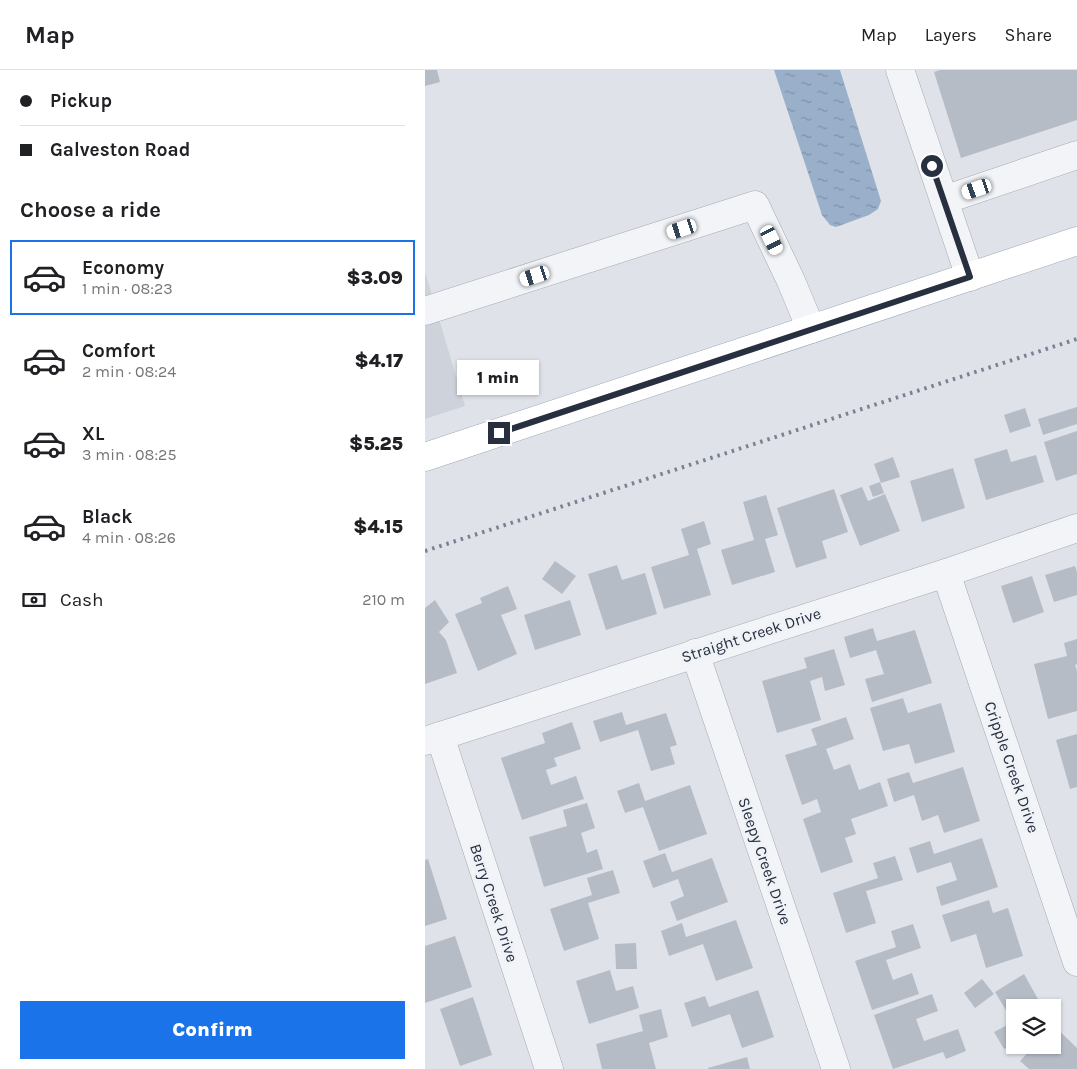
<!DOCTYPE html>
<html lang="en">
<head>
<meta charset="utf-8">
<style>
	:root { --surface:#fff; --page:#f2f2f2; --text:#202124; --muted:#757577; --line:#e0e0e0; --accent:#1a73e8 }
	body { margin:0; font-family:Karla,sans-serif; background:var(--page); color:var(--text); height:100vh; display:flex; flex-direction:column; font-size:19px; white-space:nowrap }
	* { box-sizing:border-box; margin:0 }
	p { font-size:16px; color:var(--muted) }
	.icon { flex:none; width:28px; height:28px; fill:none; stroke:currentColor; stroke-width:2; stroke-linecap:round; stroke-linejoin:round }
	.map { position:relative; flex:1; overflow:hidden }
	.drawer { display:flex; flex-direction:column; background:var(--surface); width:425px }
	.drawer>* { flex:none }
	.top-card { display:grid; align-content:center; height:110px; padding:0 20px; background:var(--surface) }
	.buttons { position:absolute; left:581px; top:929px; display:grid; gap:10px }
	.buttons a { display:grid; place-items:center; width:55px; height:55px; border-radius:0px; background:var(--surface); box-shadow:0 1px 4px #0004; font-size:25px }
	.end { position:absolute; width:22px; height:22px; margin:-11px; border:6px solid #283040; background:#fff; box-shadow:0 0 0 2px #fff }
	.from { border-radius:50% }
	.bubble { position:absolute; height:35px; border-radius:0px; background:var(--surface); box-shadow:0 1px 4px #0004; font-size:16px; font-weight:800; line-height:35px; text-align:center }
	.car { position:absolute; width:15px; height:30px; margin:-15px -8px; border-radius:6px; box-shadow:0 0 4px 1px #0007; background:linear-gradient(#fff 24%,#345 0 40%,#fff 0 76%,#345 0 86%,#fff 0) }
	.top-card b { display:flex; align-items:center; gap:18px; height:48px; font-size:19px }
	.top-card b+b { border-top:1px solid var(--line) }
	.top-card i { width:12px; height:12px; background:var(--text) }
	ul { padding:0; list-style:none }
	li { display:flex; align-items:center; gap:15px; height:75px; margin:0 10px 8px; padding:0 10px; border:2px solid transparent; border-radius:0px }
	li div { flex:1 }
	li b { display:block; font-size:19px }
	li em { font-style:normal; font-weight:800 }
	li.active { border-color:var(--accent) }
	li>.icon { width:45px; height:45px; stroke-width:1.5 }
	h2 { padding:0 20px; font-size:22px; line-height:60px }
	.pay { display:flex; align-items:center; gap:12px; height:55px; padding:0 20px; font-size:19px }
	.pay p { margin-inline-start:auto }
	.cta { display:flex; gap:10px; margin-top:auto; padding:10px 20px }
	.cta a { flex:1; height:58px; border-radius:0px; background:var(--accent); color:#fff; font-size:20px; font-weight:800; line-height:58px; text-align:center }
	header { display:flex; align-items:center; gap:30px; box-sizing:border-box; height:70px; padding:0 25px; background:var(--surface); border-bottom:1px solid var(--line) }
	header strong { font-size:24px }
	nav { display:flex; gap:28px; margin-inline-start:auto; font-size:18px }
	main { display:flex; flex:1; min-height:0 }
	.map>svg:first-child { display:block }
	.built { fill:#cdd2db }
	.water { fill:url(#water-ripples) }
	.building { fill:#b6bcc6 }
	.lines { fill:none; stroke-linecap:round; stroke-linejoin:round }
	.minor-casing { stroke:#a4aab3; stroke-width:29 }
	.major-casing { stroke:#9ea7b5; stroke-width:29 }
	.minor { stroke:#f2f4f7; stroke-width:28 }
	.major { stroke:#fff; stroke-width:28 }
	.rail { stroke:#798293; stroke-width:4; stroke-dasharray:2.5 5; stroke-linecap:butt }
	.route { stroke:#283040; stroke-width:6 }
	.labels { text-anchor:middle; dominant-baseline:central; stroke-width:5; stroke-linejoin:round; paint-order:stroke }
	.street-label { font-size:16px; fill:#283040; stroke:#eff2f6 }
</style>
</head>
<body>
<header>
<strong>Map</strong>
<nav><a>Map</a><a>Layers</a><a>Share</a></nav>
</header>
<main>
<section class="drawer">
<div class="top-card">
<b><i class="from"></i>Pickup</b>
<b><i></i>Galveston Road</b>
</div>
<h2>Choose a ride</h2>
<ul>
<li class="active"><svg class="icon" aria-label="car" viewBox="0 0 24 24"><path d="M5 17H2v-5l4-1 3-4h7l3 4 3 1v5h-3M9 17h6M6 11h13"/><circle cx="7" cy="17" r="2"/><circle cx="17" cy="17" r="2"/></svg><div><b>Economy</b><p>1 min · 08:23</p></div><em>$3.09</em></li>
<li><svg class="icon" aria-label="car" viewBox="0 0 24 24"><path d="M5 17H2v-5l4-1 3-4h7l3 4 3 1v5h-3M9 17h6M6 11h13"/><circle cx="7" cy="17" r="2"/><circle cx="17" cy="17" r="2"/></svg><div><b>Comfort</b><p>2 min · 08:24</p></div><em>$4.17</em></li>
<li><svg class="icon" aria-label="car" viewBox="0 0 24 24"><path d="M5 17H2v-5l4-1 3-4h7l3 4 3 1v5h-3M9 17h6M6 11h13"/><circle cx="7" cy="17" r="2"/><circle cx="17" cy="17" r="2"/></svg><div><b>XL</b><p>3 min · 08:25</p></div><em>$5.25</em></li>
<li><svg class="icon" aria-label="car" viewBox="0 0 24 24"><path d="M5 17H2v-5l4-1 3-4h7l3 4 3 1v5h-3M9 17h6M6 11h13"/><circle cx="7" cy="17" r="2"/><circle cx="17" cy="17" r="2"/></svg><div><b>Black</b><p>4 min · 08:26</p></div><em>$4.15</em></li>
</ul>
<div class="pay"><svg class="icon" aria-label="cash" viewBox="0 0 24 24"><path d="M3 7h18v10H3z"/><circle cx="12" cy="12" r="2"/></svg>Cash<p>210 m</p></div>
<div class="cta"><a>Confirm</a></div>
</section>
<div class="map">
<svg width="652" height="999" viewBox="0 0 652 999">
	<defs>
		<pattern id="water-ripples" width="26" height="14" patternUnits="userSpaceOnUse" patternTransform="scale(1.25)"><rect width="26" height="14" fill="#9ab0ca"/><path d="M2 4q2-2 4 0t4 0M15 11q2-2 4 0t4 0" fill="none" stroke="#7e90a5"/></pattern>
	</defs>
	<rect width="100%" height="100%" fill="#dfe3e9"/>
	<path class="built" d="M 0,202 L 40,336 L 0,349 Z"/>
	<path class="water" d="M 349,0 L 415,0 L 456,131 L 453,139 L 444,145 L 411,157 L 405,155 L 397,145 Z"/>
	<g class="building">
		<path d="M 0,0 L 12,0 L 15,12 L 0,16 Z"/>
		<path d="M 515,0 L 652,0 L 652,50 L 536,88 L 509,2 Z"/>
		<path d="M 652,337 L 652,354 L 618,365 L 613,349 Z"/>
		<path d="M 600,338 L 606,356 L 585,363 L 579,345 Z"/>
		<path d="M 652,361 L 652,404 L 631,411 L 619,372 Z"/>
		<path d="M 582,379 L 586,392 L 611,385 L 619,412 L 561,430 L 549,389 Z"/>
		<path d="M 468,387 L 475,407 L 456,413 L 449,394 Z"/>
		<path d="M 528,398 L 540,438 L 497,452 L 485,411 Z"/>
		<path d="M 455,412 L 459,423 L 448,427 L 444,416 Z"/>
		<path d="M 437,417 L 443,431 L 460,424 L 475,461 L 435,476 L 415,425 Z"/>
		<path d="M 409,419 L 423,462 L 397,471 L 402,488 L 371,498 L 352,438 Z"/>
		<path d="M 341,425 L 353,465 L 340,469 L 350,502 L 307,515 L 296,480 L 329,470 L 318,432 Z"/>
		<path d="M 279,451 L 286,474 L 272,479 L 286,525 L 239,539 L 226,497 L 264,485 L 256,459 Z"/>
		<path d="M 130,491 L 151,506 L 137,524 L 117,509 Z"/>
		<path d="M 192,495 L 197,510 L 220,503 L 232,544 L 181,560 L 163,504 Z"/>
		<path d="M 650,496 L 652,502 L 652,525 L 629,532 L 620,505 Z"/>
		<path d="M 607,506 L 619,542 L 588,553 L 576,516 Z"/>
		<path d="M 83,516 L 92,539 L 76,545 L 92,584 L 53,601 L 30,544 L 57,533 L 55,528 Z"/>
		<path d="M 10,530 L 24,552 L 14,562 L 21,570 L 32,603 L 0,614 L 0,538 Z"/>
		<path d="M 145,530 L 156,565 L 110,580 L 99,545 Z"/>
		<path d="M 448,558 L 452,571 L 490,560 L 507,613 L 447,632 L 440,609 L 459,604 L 451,580 L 425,588 L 419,567 Z"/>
		<path d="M 652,569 L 652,594 L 650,595 L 652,601 L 652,641 L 623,649 L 609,594 L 642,586 L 639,573 Z"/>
		<path d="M 409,579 L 420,615 L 400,621 L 397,607 L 385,611 L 396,650 L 352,663 L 337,611 L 382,598 L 379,588 Z"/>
		<path d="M 478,628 L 483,643 L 516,633 L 530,682 L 490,694 L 484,674 L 458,681 L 445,638 Z"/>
		<path d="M 197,642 L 201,655 L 241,643 L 252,675 L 245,677 L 250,694 L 226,701 L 213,660 L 175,672 L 168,651 Z"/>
		<path d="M 421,647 L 429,669 L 401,679 L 409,700 L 425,694 L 434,720 L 455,712 L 463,736 L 426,749 L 431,764 L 420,768 L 428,792 L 396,803 L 378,749 L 396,742 L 392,729 L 377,735 L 360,685 L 392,675 L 386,659 Z"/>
		<path d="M 147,652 L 156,679 L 129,688 L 132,696 L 121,700 L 126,715 L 151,706 L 159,729 L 97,750 L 76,688 L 120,673 L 117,663 Z"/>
		<path d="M 652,664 L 652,717 L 645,719 L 631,670 Z"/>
		<path d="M 538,697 L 555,751 L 519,763 L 513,745 L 497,751 L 489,725 L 469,732 L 462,709 L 484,702 L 488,713 Z"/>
		<path d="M 214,713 L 220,731 L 265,715 L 282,764 L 234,781 L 218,737 L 200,743 L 192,721 Z"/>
		<path d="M 162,733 L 170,758 L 156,763 L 162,783 L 172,779 L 178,799 L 119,817 L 104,767 L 142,756 L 138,740 Z"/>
		<path d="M 557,768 L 573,817 L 516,836 L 511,817 L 532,810 L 526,792 L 492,803 L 484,778 L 505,771 L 509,784 Z"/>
		<path d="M 240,783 L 247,802 L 287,788 L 303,832 L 252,851 L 245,832 L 259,826 L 253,809 L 228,818 L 218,791 Z"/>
		<path d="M 470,786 L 478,810 L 441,821 L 451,853 L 421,863 L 408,823 L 453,808 L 448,793 Z"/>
		<path d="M 3,789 L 22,849 L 0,856 L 0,790 Z"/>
		<path d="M 188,800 L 195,823 L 163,833 L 174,869 L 139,881 L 125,839 L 167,825 L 162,808 Z"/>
		<path d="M 564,830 L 568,843 L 583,838 L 598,886 L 561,898 L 551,864 L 526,872 L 517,845 Z"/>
		<path d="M 311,850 L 328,898 L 291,911 L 278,874 L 244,886 L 236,861 L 257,853 L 261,867 Z"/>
		<path d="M 488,854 L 496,878 L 461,890 L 468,910 L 487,903 L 494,924 L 447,940 L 430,891 L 471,877 L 466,861 Z"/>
		<path d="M 30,866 L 47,917 L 0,933 L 0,876 Z"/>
		<path d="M 211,873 L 212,899 L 191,899 L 190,874 Z"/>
		<path d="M 185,900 L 191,921 L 208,916 L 214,938 L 164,954 L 151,911 Z"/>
		<path d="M 599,904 L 618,938 L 590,938 L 590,972 L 579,979 L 569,962 L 588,952 L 570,922 Z"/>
		<path d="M 557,909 L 569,924 L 550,938 L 539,923 Z"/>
		<path d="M 333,920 L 349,967 L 317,978 L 305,944 L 267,957 L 259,933 L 280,926 L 284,937 Z"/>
		<path d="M 507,924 L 513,941 L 491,949 L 499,971 L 533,959 L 541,981 L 521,989 L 518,982 L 468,999 L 449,945 Z"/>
		<path d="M 48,927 L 67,985 L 35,996 L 15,939 Z"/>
		<path d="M 236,939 L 243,967 L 224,973 L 231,999 L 177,999 L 171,974 L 218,961 L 214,945 Z"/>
		<path d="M 628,955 L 652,978 L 652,999 L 604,999 L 595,991 L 610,975 L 628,975 Z"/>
		<path d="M 322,987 L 325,999 L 283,999 L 283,998 Z"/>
	</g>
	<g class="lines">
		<g class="minor-casing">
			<g id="minor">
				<path d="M 475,0 L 545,207"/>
				<path d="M 519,130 L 652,85"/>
				<path d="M 0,241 L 330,135 L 366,211 L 386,259"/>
				<path d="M 521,503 L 652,892"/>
				<path d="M 270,583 L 411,999"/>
				<path d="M 15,666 L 124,999"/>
				<path d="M 0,671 L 521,503 L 652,458"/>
			</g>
		</g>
		<g class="major-casing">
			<path id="major" d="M 0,387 L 652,171"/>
		</g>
		<use href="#minor" class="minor"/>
		<use href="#major" class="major"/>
		<path class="rail" d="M 0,481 L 652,269"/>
	</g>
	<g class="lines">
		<path class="route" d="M 74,363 L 545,207 L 507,96"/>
	</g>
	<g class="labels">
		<g class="street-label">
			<text transform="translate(326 565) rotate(-18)">Straight Creek Drive</text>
			<text transform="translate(587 697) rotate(71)">Cripple Creek Drive</text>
			<text transform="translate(340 791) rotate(71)">Sleepy Creek Drive</text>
			<text transform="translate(69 833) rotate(72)">Berry Creek Drive</text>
		</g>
	</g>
</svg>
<div class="buttons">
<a><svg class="icon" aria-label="layers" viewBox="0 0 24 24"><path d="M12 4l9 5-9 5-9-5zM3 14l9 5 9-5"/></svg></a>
</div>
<i class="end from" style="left:507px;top:96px"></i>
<i class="end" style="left:74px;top:363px"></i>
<div class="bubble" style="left:32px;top:290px;width:82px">1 min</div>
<i class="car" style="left:552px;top:119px;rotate:251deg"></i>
<i class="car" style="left:257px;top:159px;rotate:252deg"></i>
<i class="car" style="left:347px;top:170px;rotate:154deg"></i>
<i class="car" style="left:110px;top:206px;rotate:252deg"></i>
</div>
</main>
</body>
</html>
